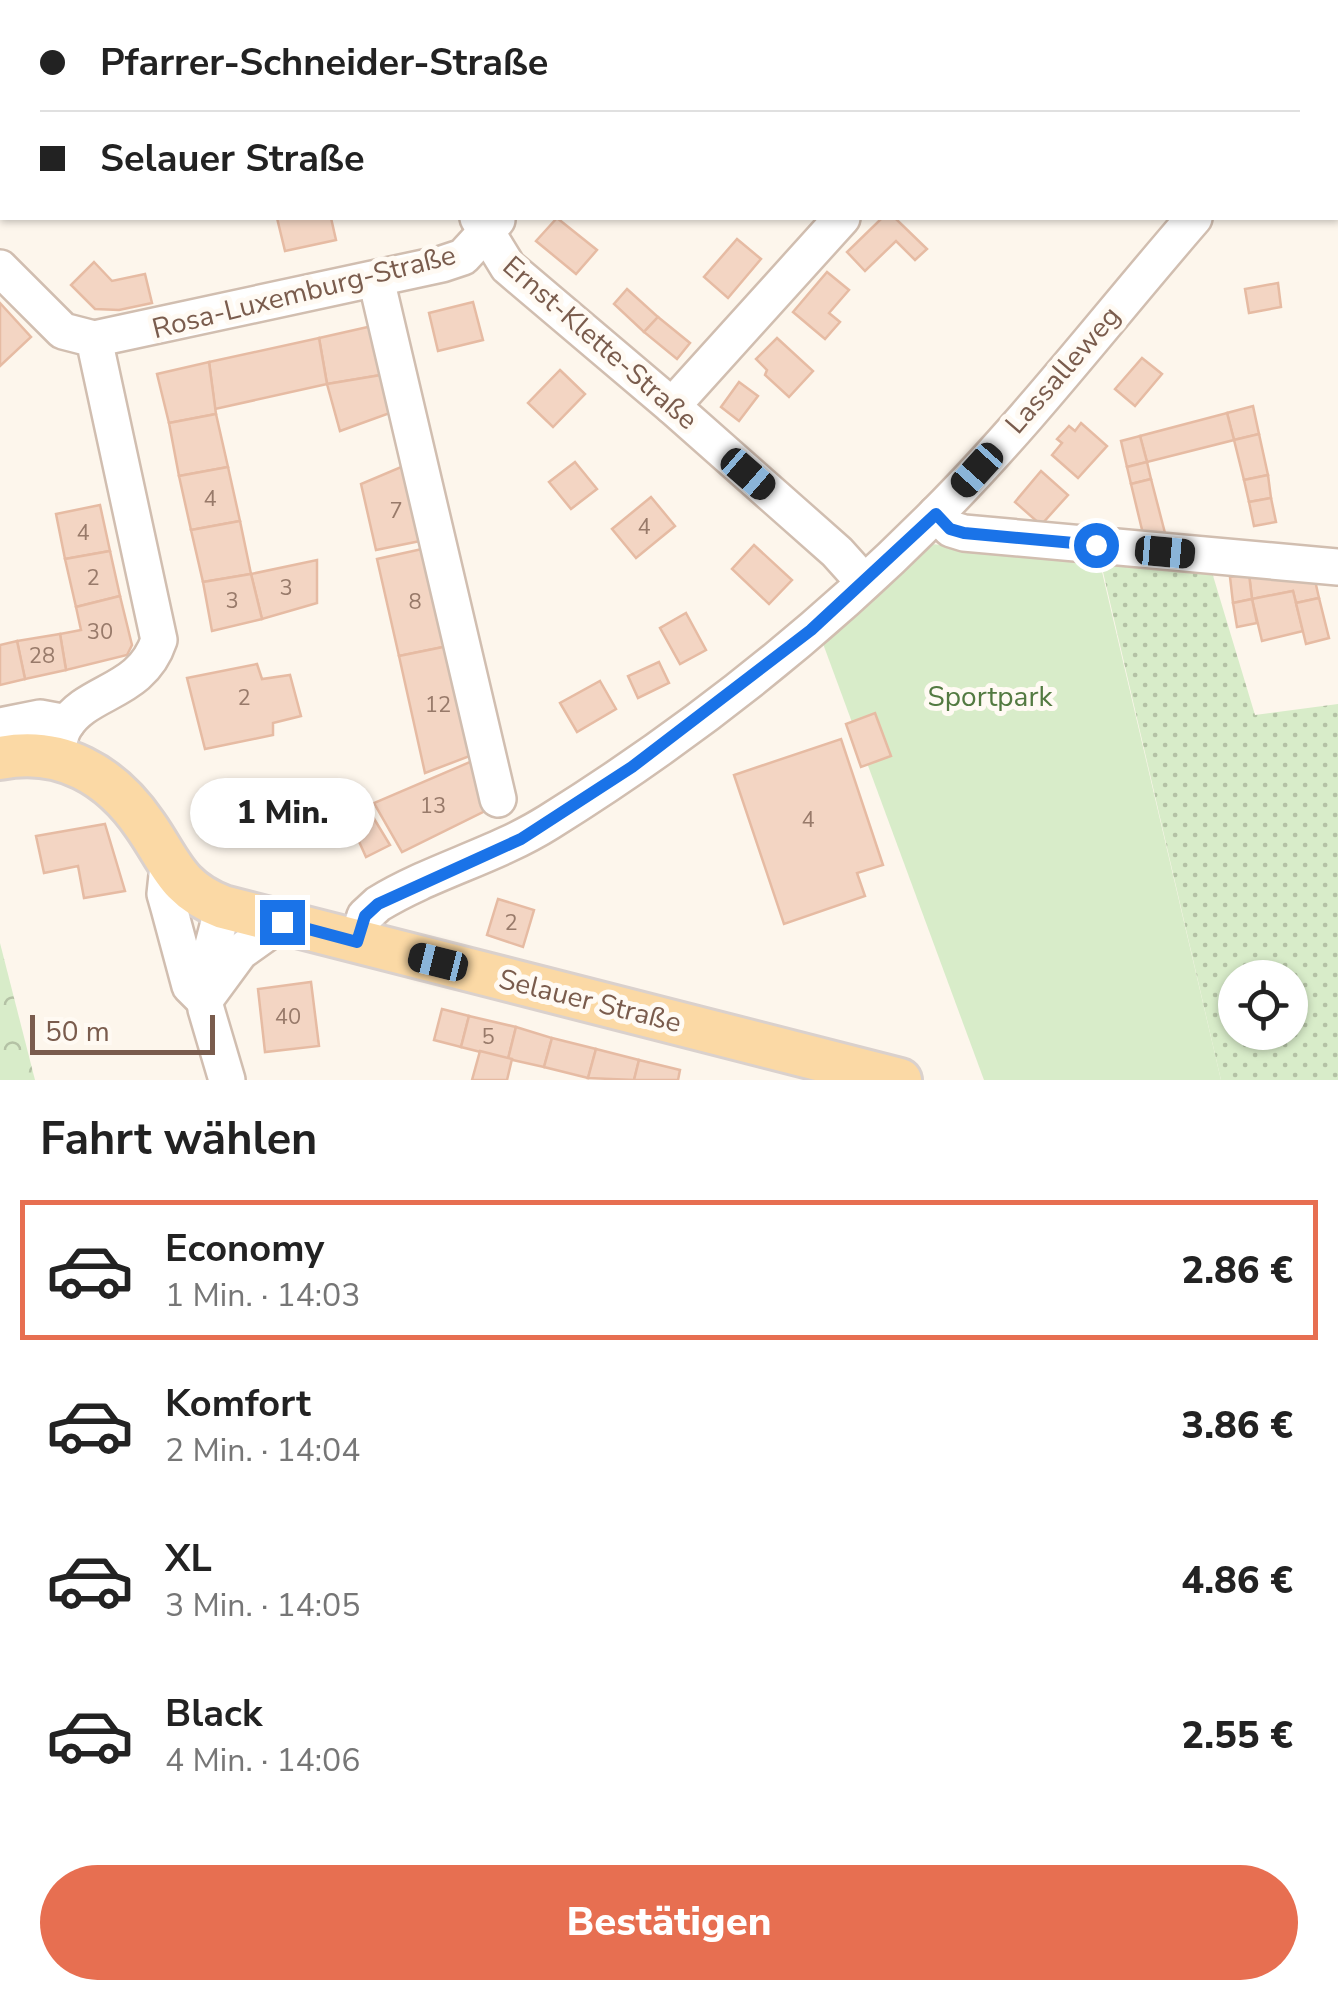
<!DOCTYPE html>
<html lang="de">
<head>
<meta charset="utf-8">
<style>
	:root { --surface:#fff; --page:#f2f2f2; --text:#222; --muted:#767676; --line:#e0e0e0; --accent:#e76f51 }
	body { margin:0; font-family:"Nunito Sans",sans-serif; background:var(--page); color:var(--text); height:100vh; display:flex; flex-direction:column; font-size:38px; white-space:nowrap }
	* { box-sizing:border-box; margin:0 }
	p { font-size:32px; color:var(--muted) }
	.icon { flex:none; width:55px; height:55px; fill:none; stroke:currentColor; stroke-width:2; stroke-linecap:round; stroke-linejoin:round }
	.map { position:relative; height:1080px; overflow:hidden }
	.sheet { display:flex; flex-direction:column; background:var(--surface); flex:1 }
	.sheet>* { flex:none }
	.guide { position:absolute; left:0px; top:0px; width:1340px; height:220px; box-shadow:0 2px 8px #0004; display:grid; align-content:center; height:220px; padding:0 40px; background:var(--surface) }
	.fabs { position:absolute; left:1218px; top:960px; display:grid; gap:20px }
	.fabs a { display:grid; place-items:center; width:90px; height:90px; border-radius:50%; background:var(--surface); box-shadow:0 2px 8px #0004; font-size:50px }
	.scale { position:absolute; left:30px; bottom:25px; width:185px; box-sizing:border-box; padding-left:10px; border:5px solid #7a5c4d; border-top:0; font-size:28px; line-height:35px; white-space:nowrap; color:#7a5c4d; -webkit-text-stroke:8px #fffaf3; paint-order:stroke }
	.end { position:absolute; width:45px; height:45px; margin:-22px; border:12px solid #1a73e8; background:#fff; box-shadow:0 0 0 5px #fff }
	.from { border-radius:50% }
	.bubble { position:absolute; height:70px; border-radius:35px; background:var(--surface); box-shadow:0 2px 8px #0004; font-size:32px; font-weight:800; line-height:70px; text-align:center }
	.car { position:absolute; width:30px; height:60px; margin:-30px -15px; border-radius:12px; box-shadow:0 0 8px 2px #0007; background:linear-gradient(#222 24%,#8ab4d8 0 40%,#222 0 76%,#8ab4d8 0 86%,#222 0) }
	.guide b { display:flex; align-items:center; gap:35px; height:95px; font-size:38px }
	.guide b+b { border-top:2px solid var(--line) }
	.guide i { width:25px; height:25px; background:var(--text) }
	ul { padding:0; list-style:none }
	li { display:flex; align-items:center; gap:30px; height:140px; margin:0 20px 15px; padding:0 20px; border:5px solid transparent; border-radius:0px }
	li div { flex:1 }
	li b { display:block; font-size:38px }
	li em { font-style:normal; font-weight:800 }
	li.on { border-color:var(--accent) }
	li>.icon { width:90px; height:90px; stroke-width:1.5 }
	h2 { padding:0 40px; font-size:45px; line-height:120px }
	.button { display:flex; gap:20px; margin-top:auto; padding:20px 40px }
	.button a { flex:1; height:115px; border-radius:60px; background:var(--accent); color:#fff; font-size:40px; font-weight:800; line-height:115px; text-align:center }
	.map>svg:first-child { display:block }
	.forest { fill:url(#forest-crowns) }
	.park { fill:#d8ecc9 }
	.garden { fill:url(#garden-dots); fill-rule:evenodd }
	.building { fill:#f3d5c3; stroke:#e6bba3; stroke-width:2.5 }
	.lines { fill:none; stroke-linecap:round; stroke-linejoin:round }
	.minor-casing { stroke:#d1beb0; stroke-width:40 }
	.major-casing { stroke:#dad1cd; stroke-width:48 }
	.minor { stroke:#fff; stroke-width:35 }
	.major { stroke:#fbd9a5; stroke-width:42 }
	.route { stroke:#1a73e8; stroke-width:12 }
	.labels { text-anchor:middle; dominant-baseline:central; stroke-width:10; stroke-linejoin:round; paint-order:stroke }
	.number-label { font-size:22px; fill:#987a6a }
	.street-label { font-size:28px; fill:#7a5c4d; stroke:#fffaf3 }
	.park-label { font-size:28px; fill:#537a41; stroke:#fffaf3 }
</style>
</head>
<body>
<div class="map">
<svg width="1338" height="1080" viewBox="0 0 1338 1080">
	<defs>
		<pattern id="forest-crowns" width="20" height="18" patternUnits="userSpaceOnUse" patternTransform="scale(2.5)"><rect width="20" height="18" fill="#d8ecc9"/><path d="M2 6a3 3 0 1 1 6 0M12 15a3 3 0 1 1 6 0" fill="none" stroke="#b4c2a5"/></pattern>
		<pattern id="garden-dots" width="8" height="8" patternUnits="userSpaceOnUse" patternTransform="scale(2.5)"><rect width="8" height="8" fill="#d8ecc9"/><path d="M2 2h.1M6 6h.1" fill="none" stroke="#b4c2a5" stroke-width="1.8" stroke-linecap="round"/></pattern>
	</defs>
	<rect width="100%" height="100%" fill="#fdf6ec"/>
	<path class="forest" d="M 0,943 L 35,1080 L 0,1080 Z"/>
	<path class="park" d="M 931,544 L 1099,559 L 1221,1080 L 984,1080 L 822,641 Z"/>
	<path class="garden" d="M 1100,559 L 1211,569 L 1255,715 L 1338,704 L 1338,1080 L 1221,1080 ZM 1235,978 L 1290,978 L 1290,1032 L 1235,1032 Z"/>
	<g class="building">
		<path d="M 277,218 L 331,218 L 336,240 L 285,251 Z"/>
		<path d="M 557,218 L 597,250 L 576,274 L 536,241 Z"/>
		<path d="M 882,218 L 895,218 L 927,249 L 915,260 L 896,241 L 865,271 L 847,252 Z"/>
		<path d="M 737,239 L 761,259 L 728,298 L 704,277 Z"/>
		<path d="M 94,262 L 112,281 L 145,274 L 152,303 L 119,310 L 95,309 L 71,285 Z"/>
		<path d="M 827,272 L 849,290 L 829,313 L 840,322 L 825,339 L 793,312 Z"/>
		<path d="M 1278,283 L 1281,307 L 1249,313 L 1245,289 Z"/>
		<path d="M 627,289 L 658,317 L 644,332 L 614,304 Z"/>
		<path d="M 473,302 L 483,340 L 438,351 L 429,313 Z"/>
		<path d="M 0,303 L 31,337 L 0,366 Z"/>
		<path d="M 658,317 L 690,343 L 677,359 L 644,332 Z"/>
		<path d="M 381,324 L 393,373 L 327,384 L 319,338 Z"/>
		<path d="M 319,338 L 327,384 L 215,409 L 209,362 Z"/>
		<path d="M 777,338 L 813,371 L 789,397 L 765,375 L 767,370 L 756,359 Z"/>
		<path d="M 1142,358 L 1162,374 L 1135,406 L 1115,389 Z"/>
		<path d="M 209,362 L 216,414 L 169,423 L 157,374 Z"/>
		<path d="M 560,370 L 585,394 L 553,427 L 528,403 Z"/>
		<path d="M 393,373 L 401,409 L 340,431 L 327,384 Z"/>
		<path d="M 739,382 L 758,396 L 739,421 L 721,407 Z"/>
		<path d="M 1253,406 L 1259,434 L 1234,440 L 1227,413 Z"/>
		<path d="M 1227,413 L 1234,440 L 1147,462 L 1140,436 Z"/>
		<path d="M 216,414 L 228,467 L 179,476 L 169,423 Z"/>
		<path d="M 1081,423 L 1107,446 L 1078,478 L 1052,455 L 1062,443 L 1057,439 L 1069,426 L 1075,431 Z"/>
		<path d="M 1259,434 L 1268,475 L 1244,480 L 1234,440 Z"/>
		<path d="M 1140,436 L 1147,462 L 1127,467 L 1121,441 Z"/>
		<path d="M 413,462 L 430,539 L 376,550 L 361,484 Z"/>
		<path d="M 575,462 L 597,489 L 571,509 L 549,482 Z"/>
		<path d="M 1147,462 L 1151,479 L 1131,484 L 1127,467 Z"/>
		<path d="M 228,467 L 240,521 L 191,530 L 179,476 Z"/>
		<path d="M 1041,471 L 1068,495 L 1041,525 L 1015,502 Z"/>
		<path d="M 1268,475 L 1271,498 L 1249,502 L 1244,480 Z"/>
		<path d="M 1151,479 L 1165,533 L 1144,538 L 1131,484 Z"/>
		<path d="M 651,497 L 675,526 L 636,558 L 612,529 Z"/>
		<path d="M 1271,498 L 1276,522 L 1254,526 L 1249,502 Z"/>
		<path d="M 100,505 L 110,551 L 65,559 L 56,514 Z"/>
		<path d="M 240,521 L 251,574 L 203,582 L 191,530 Z"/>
		<path d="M 754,545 L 792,580 L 769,604 L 732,569 Z"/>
		<path d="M 431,547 L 453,645 L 399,656 L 377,559 Z"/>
		<path d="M 110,551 L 120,596 L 76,607 L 65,559 Z"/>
		<path d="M 317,560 L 317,603 L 262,619 L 251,574 Z"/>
		<path d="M 251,574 L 262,619 L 212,631 L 203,582 Z"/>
		<path d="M 1249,574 L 1314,576 L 1319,598 L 1296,603 L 1293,591 L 1252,599 Z"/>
		<path d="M 1249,574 L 1252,599 L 1233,603 L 1230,577 Z"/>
		<path d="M 1293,591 L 1303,631 L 1262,641 L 1252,599 Z"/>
		<path d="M 120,596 L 132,645 L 127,655 L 66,670 L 60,634 L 81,630 L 76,607 Z"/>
		<path d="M 1319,598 L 1329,638 L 1306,644 L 1296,603 Z"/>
		<path d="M 1252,599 L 1257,623 L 1237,627 L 1233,603 Z"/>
		<path d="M 686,613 L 706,650 L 680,664 L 660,628 Z"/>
		<path d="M 60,634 L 66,670 L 25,679 L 17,641 Z"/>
		<path d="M 17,641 L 25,679 L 0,685 L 0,645 Z"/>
		<path d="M 453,645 L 475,754 L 425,773 L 399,656 Z"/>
		<path d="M 659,662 L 669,683 L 638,698 L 628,676 Z"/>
		<path d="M 257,664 L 262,679 L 290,675 L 301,716 L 273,723 L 273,735 L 205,749 L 187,678 Z"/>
		<path d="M 600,681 L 616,709 L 577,732 L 560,703 Z"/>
		<path d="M 875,713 L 891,756 L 861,767 L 846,724 Z"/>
		<path d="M 841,739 L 883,865 L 857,873 L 865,896 L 784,924 L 734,775 Z"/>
		<path d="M 477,759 L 491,808 L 402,852 L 374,803 Z"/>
		<path d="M 271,780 L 278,818 L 217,829 L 212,791 Z"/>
		<path d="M 373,817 L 390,845 L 366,857 L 352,826 Z"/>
		<path d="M 105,824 L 125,891 L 84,898 L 78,866 L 44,873 L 36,836 Z"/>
		<path d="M 498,899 L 534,910 L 523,947 L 487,935 Z"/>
		<path d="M 311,982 L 319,1046 L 265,1052 L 258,989 Z"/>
		<path d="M 442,1009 L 469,1016 L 461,1047 L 434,1040 Z"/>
		<path d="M 469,1016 L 516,1027 L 508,1059 L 461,1047 Z"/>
		<path d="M 516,1027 L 552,1038 L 544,1067 L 508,1059 Z"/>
		<path d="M 552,1038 L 596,1049 L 588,1078 L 544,1067 Z"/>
		<path d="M 596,1049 L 639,1060 L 634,1080 L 588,1078 Z"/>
		<path d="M 480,1051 L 512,1059 L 507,1080 L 472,1080 Z"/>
		<path d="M 639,1060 L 680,1070 L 678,1080 L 634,1080 Z"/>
	</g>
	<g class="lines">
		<g class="minor-casing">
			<g id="minor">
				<path d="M 229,0 L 232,2"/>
				<path d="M 687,2 L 690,0"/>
				<path d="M 1036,2 L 1038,0"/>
				<path d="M 478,218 L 508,267 L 672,406 L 837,552 L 864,582"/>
				<path d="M 0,268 L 63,331 L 94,339 L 159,640 C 141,694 88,689 65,726 C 59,735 58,747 56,757"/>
				<path d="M 376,279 L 498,799"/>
				<path d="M 94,339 L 442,264 L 463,257 L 497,220"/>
				<path d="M 672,406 L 842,218"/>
				<path d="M 936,514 L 951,529 L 964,533 L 1338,567"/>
				<path d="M 0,726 L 40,718 L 67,723"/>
				<path d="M 168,866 L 165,894 L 169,908 L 190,986 L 201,997"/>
				<path d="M 223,907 L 203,983 L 206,1009 L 227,1080"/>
				<path d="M 357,942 L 365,916 L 378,904 C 432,871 495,856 549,822 C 687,736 820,631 935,515 C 1027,423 1109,316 1194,218"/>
				<path d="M 204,1001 L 240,952 L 282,922"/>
			</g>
		</g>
		<g class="major-casing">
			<path id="major" d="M 0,758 C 61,746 111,775 145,825 C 171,862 176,889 223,907 L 900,1080"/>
		</g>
		<use href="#minor" class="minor"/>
		<use href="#major" class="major"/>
	</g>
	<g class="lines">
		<path class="route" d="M 282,922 L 357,942 L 365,916 L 378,904 L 521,839 L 632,767 L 811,630 L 936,514 L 950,529 L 964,533 L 1096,545"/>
	</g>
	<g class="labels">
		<g class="number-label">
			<text x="210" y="499">4</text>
			<text x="396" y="511">7</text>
			<text x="644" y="527">4</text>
			<text x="83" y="533">4</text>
			<text x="93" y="578">2</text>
			<text x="286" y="588">3</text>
			<text x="232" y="601">3</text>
			<text x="415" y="602">8</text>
			<text x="100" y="632">30</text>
			<text x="42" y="656">28</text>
			<text x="244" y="698">2</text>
			<text x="438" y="705">12</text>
			<text x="433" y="806">13</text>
			<text x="808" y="820">4</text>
			<text x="511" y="923">2</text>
			<text x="288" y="1017">40</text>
			<text x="488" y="1037">5</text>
		</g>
		<g class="street-label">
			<text transform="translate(304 292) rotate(-14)">Rosa-Luxemburg-Straße</text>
			<text transform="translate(600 343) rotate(41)">Ernst-Klette-Straße</text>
			<text transform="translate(1063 370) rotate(-49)">Lassalleweg</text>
			<text transform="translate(590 1001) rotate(14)">Selauer Straße</text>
		</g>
		<g class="park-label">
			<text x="990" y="697">Sportpark</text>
		</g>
	</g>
</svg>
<div class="fabs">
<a><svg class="icon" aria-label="locate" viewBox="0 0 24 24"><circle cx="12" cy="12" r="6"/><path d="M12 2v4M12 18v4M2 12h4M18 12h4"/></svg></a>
</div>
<div class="scale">50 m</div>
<i class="end from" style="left:1096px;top:545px"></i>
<i class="end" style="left:282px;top:922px"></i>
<div class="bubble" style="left:190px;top:778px;width:185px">1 Min.</div>
<i class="car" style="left:977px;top:470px;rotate:222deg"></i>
<i class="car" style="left:748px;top:474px;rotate:131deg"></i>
<i class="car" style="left:1165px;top:552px;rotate:95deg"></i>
<i class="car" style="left:438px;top:962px;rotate:284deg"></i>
<div class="guide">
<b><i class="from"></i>Pfarrer-Schneider-Straße</b>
<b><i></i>Selauer Straße</b>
</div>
</div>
<section class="sheet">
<h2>Fahrt wählen</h2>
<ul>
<li class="on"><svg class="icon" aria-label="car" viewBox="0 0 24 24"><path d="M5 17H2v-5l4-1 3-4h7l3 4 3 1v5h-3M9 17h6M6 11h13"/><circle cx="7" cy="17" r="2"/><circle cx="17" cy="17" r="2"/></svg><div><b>Economy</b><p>1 Min. · 14:03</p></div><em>2.86 €</em></li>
<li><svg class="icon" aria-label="car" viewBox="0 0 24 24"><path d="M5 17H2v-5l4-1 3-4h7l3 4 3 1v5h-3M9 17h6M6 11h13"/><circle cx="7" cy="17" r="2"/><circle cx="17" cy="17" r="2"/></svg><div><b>Komfort</b><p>2 Min. · 14:04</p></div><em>3.86 €</em></li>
<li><svg class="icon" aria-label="car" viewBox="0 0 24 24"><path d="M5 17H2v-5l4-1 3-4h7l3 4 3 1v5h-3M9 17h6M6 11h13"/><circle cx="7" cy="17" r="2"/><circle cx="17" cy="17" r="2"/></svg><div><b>XL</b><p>3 Min. · 14:05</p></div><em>4.86 €</em></li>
<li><svg class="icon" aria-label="car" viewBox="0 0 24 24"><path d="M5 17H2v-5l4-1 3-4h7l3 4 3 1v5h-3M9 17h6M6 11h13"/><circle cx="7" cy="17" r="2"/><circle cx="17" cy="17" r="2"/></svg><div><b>Black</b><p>4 Min. · 14:06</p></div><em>2.55 €</em></li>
</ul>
<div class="button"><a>Bestätigen</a></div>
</section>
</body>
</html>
